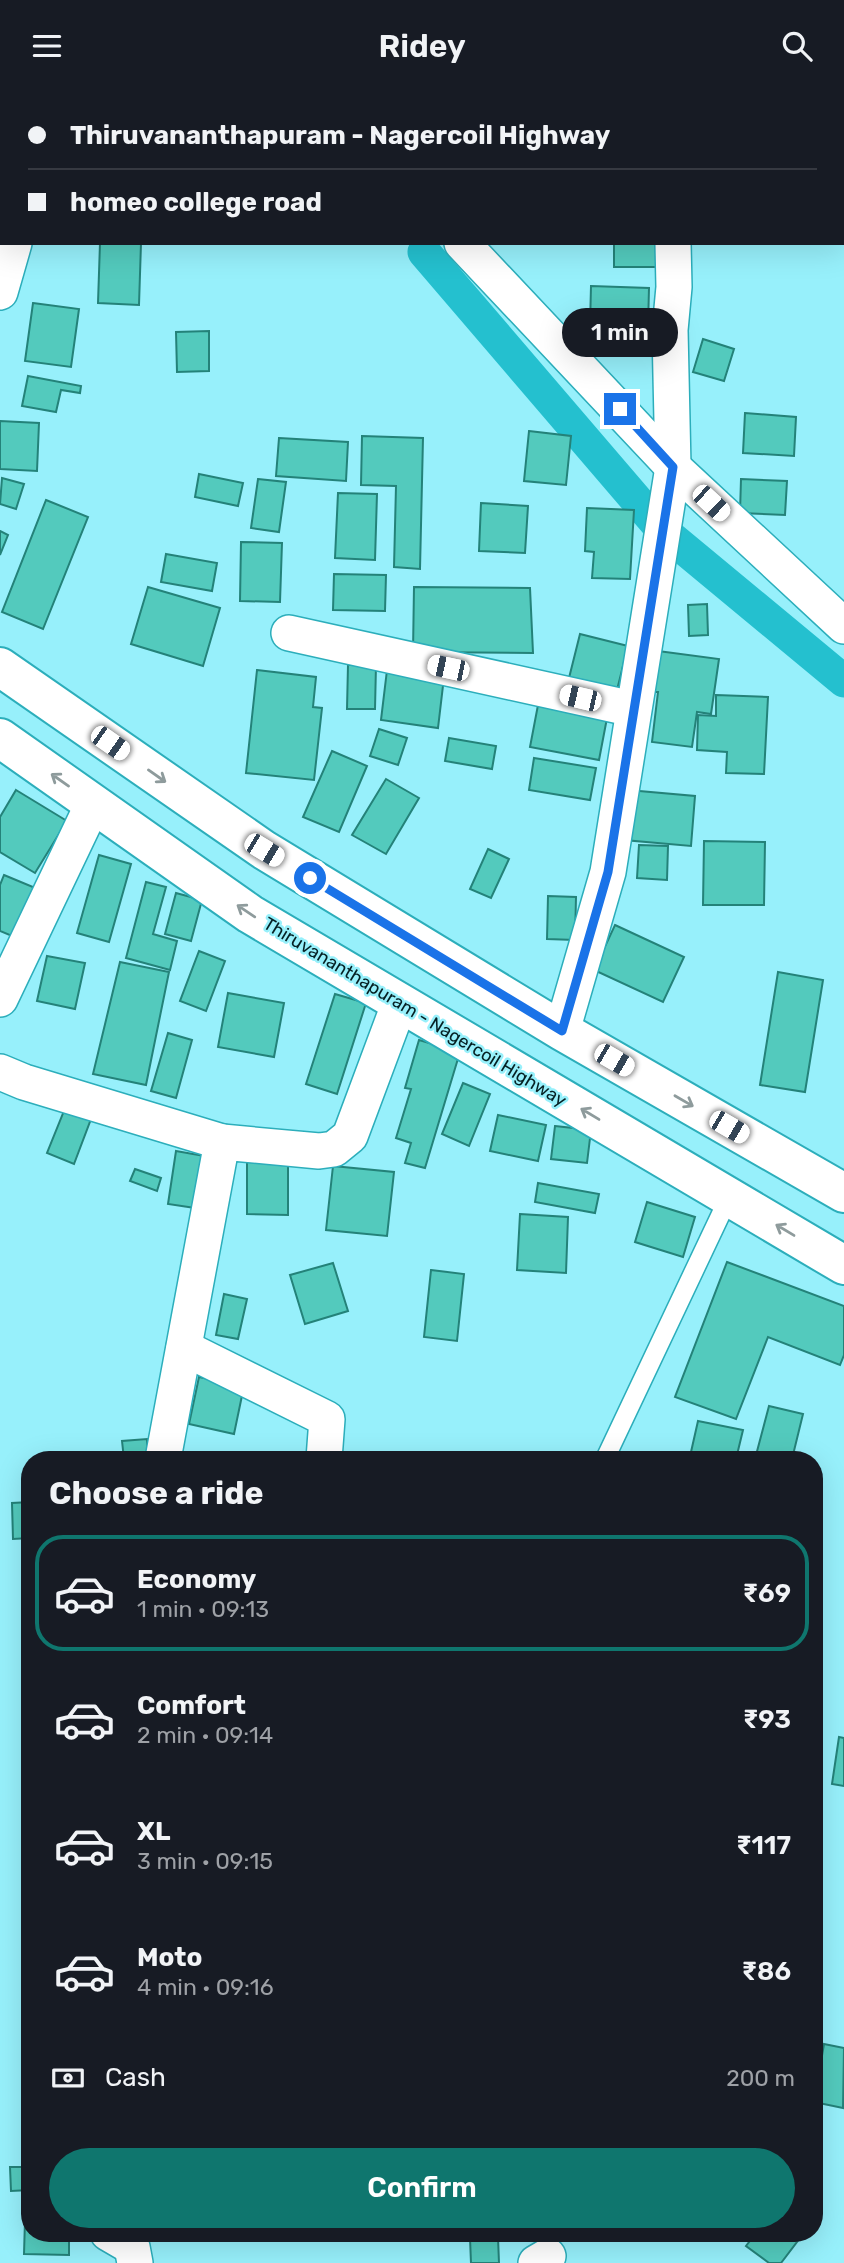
<!DOCTYPE html>
<html lang="en">
<head>
<meta charset="utf-8">
<style>
	:root { --surface:#171b24; --page:#20242c; --text:#f1f3f6; --muted:#9ea1a6; --line:#363941; --accent:#0f766e }
	body { margin:0; font-family:Rubik,sans-serif; background:var(--page); color:var(--text); height:100vh; display:flex; flex-direction:column; font-size:26px; white-space:nowrap }
	* { box-sizing:border-box; margin:0 }
	p { font-size:23px; color:var(--muted) }
	.icon { flex:none; width:38px; height:38px; fill:none; stroke:currentColor; stroke-width:2; stroke-linecap:round; stroke-linejoin:round }
	.map { position:relative; flex:1; overflow:hidden }
	.panel { position:absolute; left:21px; top:1360px; width:802px; height:791px; display:flex; flex-direction:column; background:var(--surface); border-radius:28px; box-shadow:0 7px 28px #0002 }
	.panel>* { flex:none }
	.guide { position:absolute; left:0px; top:0px; width:845px; height:154px; box-shadow:0 7px 28px #0002; display:grid; align-content:center; height:154px; padding:0 28px; background:var(--surface) }
	.end { position:absolute; width:32px; height:32px; margin:-16px; border:9px solid #1a73e8; background:#fff; box-shadow:0 0 0 4px #fff }
	.from { border-radius:50% }
	.bubble { position:absolute; height:49px; border-radius:24px; background:var(--surface); box-shadow:0 7px 28px #0002; font-size:23px; font-weight:600; line-height:49px; text-align:center }
	.car { position:absolute; width:21px; height:42px; margin:-21px -10px; border-radius:9px; box-shadow:0 0 5px 2px #0007; background:linear-gradient(#fff 24%,#345 0 40%,#fff 0 76%,#345 0 86%,#fff 0) }
	.guide b { display:flex; align-items:center; gap:24px; height:66px; font-size:26px }
	.guide b+b { border-top:2px solid var(--line) }
	.guide i { width:18px; height:18px; background:var(--text) }
	ul { padding:0; list-style:none }
	li { display:flex; align-items:center; gap:21px; height:116px; margin:0 14px 10px; padding:0 14px; border:4px solid transparent; border-radius:28px }
	li div { flex:1 }
	li b { display:block; font-size:26px }
	li em { font-style:normal; font-weight:600 }
	li.on { border-color:var(--accent) }
	li>.icon { width:63px; height:63px; stroke-width:1.5 }
	h2 { padding:0 28px; font-size:32px; line-height:84px }
	.pay { display:flex; align-items:center; gap:18px; height:77px; padding:0 28px; font-size:26px }
	.pay p { margin-inline-start:auto }
	.primary-button { display:flex; gap:14px; margin-top:auto; padding:14px 28px }
	.primary-button a { flex:1; height:80px; border-radius:42px; background:var(--accent); color:#fff; font-size:28px; font-weight:600; line-height:80px; text-align:center }
	header { display:flex; justify-content:space-between; align-items:center; height:91px; padding:0 28px; background:var(--surface); font-size:32px; font-weight:600 }
	.map>svg:first-child { display:block }
	.lines { fill:none; stroke-linecap:round; stroke-linejoin:round }
	.canal { stroke:#24c0cf; stroke-width:33 }
	.building { fill:#53cabd; stroke:#248279; stroke-width:2 }
	.lane-casing { stroke:#2caebb; stroke-width:21 }
	.street-casing { stroke:#2caebb; stroke-width:38 }
	.primary-casing { stroke:#2caebb; stroke-width:42 }
	.lane { stroke:#fff; stroke-width:18 }
	.street { stroke:#fff; stroke-width:35 }
	.primary { stroke:#fff; stroke-width:38 }
	.oneway { stroke:#8e9b9c }
	.route { stroke:#1a73e8; stroke-width:9 }
	.labels { text-anchor:middle; dominant-baseline:central; stroke-width:5; stroke-linejoin:round; paint-order:stroke }
	.street-label { font-size:18px; fill:#052023; stroke:#97f0fb }
</style>
</head>
<body>
<header><svg class="icon" aria-label="menu" viewBox="0 0 24 24"><path d="M4 6h16M4 12h16M4 18h16"/></svg>Ridey<svg class="icon" aria-label="search" viewBox="0 0 24 24"><circle cx="10" cy="10" r="6"/><path d="M15 15l6 6"/></svg></header>
<div class="map">
<svg width="844" height="2172" viewBox="0 0 844 2172">
	<rect width="100%" height="100%" fill="#97f0fb"/>
	<g class="lines">
		<g class="canal">
			<path d="M 356,0 L 356,2"/>
			<path d="M 424,161 L 663,440 L 844,590"/>
		</g>
	</g>
	<g class="building">
		<path d="M 100,152 L 141,152 L 139,214 L 98,212 Z"/>
		<rect x="614" y="152" width="43" height="24"/>
		<path d="M 591,195 L 649,197 L 648,237 L 590,235 Z"/>
		<path d="M 33,212 L 79,218 L 71,276 L 25,270 Z"/>
		<path d="M 209,240 L 209,280 L 177,281 L 176,241 Z"/>
		<path d="M 703,248 L 734,258 L 724,290 L 693,281 Z"/>
		<path d="M 28,285 L 81,295 L 80,302 L 61,299 L 56,321 L 22,315 Z"/>
		<path d="M 745,322 L 796,326 L 794,365 L 743,362 Z"/>
		<path d="M 0,330 L 39,332 L 37,380 L 0,378 Z"/>
		<path d="M 529,340 L 571,345 L 566,394 L 524,390 Z"/>
		<path d="M 362,345 L 423,347 L 420,478 L 394,476 L 396,395 L 361,394 Z"/>
		<path d="M 279,347 L 348,351 L 346,390 L 276,385 Z"/>
		<path d="M 199,383 L 243,392 L 238,415 L 195,406 Z"/>
		<path d="M 2,387 L 24,393 L 16,418 L 0,413 Z"/>
		<path d="M 258,388 L 286,391 L 279,441 L 251,437 Z"/>
		<path d="M 741,388 L 787,390 L 785,424 L 740,422 Z"/>
		<path d="M 338,402 L 377,403 L 375,469 L 335,467 Z"/>
		<path d="M 46,409 L 88,426 L 43,538 L 2,521 Z"/>
		<path d="M 481,412 L 528,415 L 525,462 L 479,460 Z"/>
		<path d="M 587,417 L 634,419 L 630,488 L 592,487 L 594,461 L 585,460 Z"/>
		<path d="M 0,440 L 8,444 L 0,464 Z"/>
		<path d="M 241,451 L 282,452 L 280,511 L 240,510 Z"/>
		<path d="M 166,463 L 217,472 L 212,500 L 161,491 Z"/>
		<path d="M 334,483 L 386,484 L 385,520 L 333,519 Z"/>
		<path d="M 148,496 L 220,517 L 203,575 L 131,553 Z"/>
		<path d="M 414,496 L 530,497 L 533,562 L 413,561 Z"/>
		<path d="M 707,513 L 708,544 L 689,545 L 688,514 Z"/>
		<path d="M 580,543 L 628,555 L 616,603 L 568,591 Z"/>
		<path d="M 658,560 L 719,568 L 711,623 L 697,621 L 692,656 L 652,651 L 658,601 L 653,601 Z"/>
		<path d="M 348,574 L 376,574 L 375,618 L 347,618 Z"/>
		<path d="M 257,579 L 316,586 L 313,616 L 322,617 L 314,689 L 246,682 Z"/>
		<path d="M 387,579 L 444,586 L 438,637 L 381,629 Z"/>
		<path d="M 716,604 L 768,606 L 764,683 L 726,682 L 727,661 L 697,659 L 698,624 L 716,625 Z"/>
		<path d="M 538,614 L 607,627 L 599,669 L 530,656 Z"/>
		<path d="M 379,638 L 407,647 L 398,674 L 370,665 Z"/>
		<path d="M 449,647 L 496,655 L 492,678 L 445,670 Z"/>
		<path d="M 332,660 L 367,675 L 339,741 L 303,726 Z"/>
		<path d="M 534,667 L 596,677 L 590,709 L 529,699 Z"/>
		<path d="M 386,688 L 419,707 L 386,763 L 352,744 Z"/>
		<path d="M 16,699 L 67,730 L 35,782 L 0,761 L 0,726 Z"/>
		<path d="M 628,699 L 695,705 L 691,755 L 624,749 Z"/>
		<path d="M 704,750 L 765,751 L 764,814 L 703,814 Z"/>
		<path d="M 639,754 L 668,755 L 667,789 L 637,787 Z"/>
		<path d="M 488,758 L 509,768 L 491,807 L 470,798 Z"/>
		<path d="M 99,764 L 131,773 L 109,851 L 77,842 Z"/>
		<path d="M 4,784 L 45,801 L 24,850 L 0,840 L 0,794 Z"/>
		<path d="M 146,791 L 166,796 L 153,843 L 177,850 L 170,879 L 126,867 Z"/>
		<path d="M 176,802 L 202,809 L 191,850 L 165,843 Z"/>
		<path d="M 548,805 L 576,806 L 575,849 L 547,848 Z"/>
		<path d="M 615,834 L 684,866 L 663,911 L 594,879 Z"/>
		<path d="M 199,860 L 225,870 L 206,920 L 180,910 Z"/>
		<path d="M 47,865 L 85,872 L 75,918 L 37,910 Z"/>
		<path d="M 120,871 L 169,881 L 146,994 L 93,983 Z"/>
		<path d="M 778,881 L 823,889 L 805,1001 L 760,994 Z"/>
		<path d="M 228,902 L 284,912 L 274,966 L 218,956 Z"/>
		<path d="M 335,903 L 366,912 L 337,1003 L 306,993 Z"/>
		<path d="M 168,942 L 192,949 L 176,1007 L 151,1000 Z"/>
		<path d="M 419,949 L 460,961 L 425,1077 L 405,1072 L 411,1052 L 396,1047 L 411,998 L 405,997 Z"/>
		<path d="M 463,992 L 490,1003 L 469,1055 L 442,1043 Z"/>
		<path d="M 68,1010 L 94,1020 L 74,1073 L 47,1062 Z"/>
		<path d="M 498,1024 L 546,1034 L 538,1070 L 490,1060 Z"/>
		<path d="M 555,1035 L 591,1039 L 587,1072 L 551,1068 Z"/>
		<path d="M 176,1060 L 210,1066 L 202,1118 L 168,1113 Z"/>
		<path d="M 247,1063 L 288,1064 L 288,1124 L 247,1123 Z"/>
		<path d="M 333,1075 L 394,1081 L 387,1145 L 326,1139 Z"/>
		<path d="M 135,1078 L 161,1087 L 157,1100 L 130,1090 Z"/>
		<path d="M 538,1092 L 599,1103 L 595,1122 L 535,1111 Z"/>
		<path d="M 647,1111 L 695,1126 L 683,1166 L 635,1151 Z"/>
		<path d="M 520,1123 L 568,1126 L 566,1182 L 517,1179 Z"/>
		<path d="M 727,1171 L 844,1215 L 844,1264 L 840,1274 L 768,1246 L 736,1328 L 675,1306 Z"/>
		<path d="M 333,1172 L 348,1220 L 305,1233 L 290,1184 Z"/>
		<path d="M 431,1179 L 464,1183 L 457,1250 L 424,1246 Z"/>
		<path d="M 224,1203 L 247,1208 L 238,1248 L 216,1244 Z"/>
		<path d="M 199,1286 L 244,1295 L 234,1343 L 189,1333 Z"/>
		<path d="M 769,1315 L 803,1323 L 792,1368 L 755,1368 Z"/>
		<path d="M 698,1330 L 743,1339 L 736,1368 L 691,1361 Z"/>
		<path d="M 147,1348 L 148,1368 L 124,1368 L 122,1350 Z"/>
		<path d="M 30,1411 L 30,1447 L 13,1448 L 12,1412 Z"/>
		<path d="M 839,1646 L 844,1647 L 844,1695 L 832,1693 Z"/>
		<path d="M 824,1953 L 844,1957 L 843,2017 L 814,2011 Z"/>
		<path d="M 10,2076 L 30,2076 L 30,2099 L 11,2100 Z"/>
		<path d="M 25,2129 L 30,2129 L 30,2142 L 69,2142 L 69,2164 L 24,2163 Z"/>
		<path d="M 756,2142 L 802,2142 L 803,2143 L 781,2172 L 769,2172 L 746,2155 Z"/>
		<path d="M 498,2146 L 499,2172 L 471,2172 L 470,2147 Z"/>
	</g>
	<g class="lines">
		<g class="lane-casing">
			<path id="lane" d="M 605,1368 L 729,1106"/>
		</g>
		<g class="street-casing">
			<g id="street">
				<path d="M 668,0 L 668,2"/>
				<path d="M 44,2 L 44,0"/>
				<path d="M 462,152 L 673,376 L 844,535"/>
				<path d="M 0,201 L 14,152"/>
				<path d="M 289,542 L 633,618"/>
				<path d="M 0,908 L 93,713"/>
				<path d="M 562,940 L 608,781 L 673,376 L 670,239 L 674,196 L 673,152"/>
				<path d="M 0,981 L 24,991 L 222,1051"/>
				<path d="M 184,1257 L 327,1328 L 324,1368"/>
				<path d="M 163,1368 L 222,1051 L 319,1060 L 334,1058 L 350,1045 L 400,911"/>
				<path d="M 108,2142 L 132,2156 L 135,2172"/>
				<path d="M 536,2172 L 548,2165"/>
			</g>
		</g>
		<g class="primary-casing">
			<g id="primary">
				<path d="M 0,576 L 264,759 L 562,940 L 844,1102"/>
				<path d="M 0,647 L 250,823 L 844,1174"/>
			</g>
		</g>
		<use href="#lane" class="lane"/>
		<use href="#street" class="street"/>
		<use href="#primary" class="primary"/>
	</g>
	<defs><path id="oneway-shaft" d="M-6 0H5M1.5-3L5.5 0L1.5 3" fill="none" stroke-width="1.6" stroke-linecap="round" stroke-linejoin="round" transform="scale(1.75)"/></defs>
	<g class="oneway">
		<use href="#oneway-shaft" transform="translate(157 685) rotate(35)"/>
		<use href="#oneway-shaft" transform="translate(60 689) rotate(-145)"/>
		<use href="#oneway-shaft" transform="translate(246 820) rotate(-146)"/>
		<use href="#oneway-shaft" transform="translate(684 1010) rotate(30)"/>
		<use href="#oneway-shaft" transform="translate(590 1023) rotate(-149)"/>
		<use href="#oneway-shaft" transform="translate(785 1139) rotate(-149)"/>
	</g>
	<g class="lines">
		<path class="route" d="M 310,787 L 562,940 L 608,781 L 673,376 L 620,318"/>
	</g>
	<g class="labels">
		<g class="street-label">
			<text transform="translate(415 921) rotate(31)">Thiruvananthapuram - Nagercoil Highway</text>
		</g>
	</g>
</svg>
<i class="end from" style="left:310px;top:787px"></i>
<i class="end" style="left:620px;top:318px"></i>
<div class="bubble" style="left:562px;top:217px;width:116px">1 min</div>
<i class="car" style="left:711px;top:412px;rotate:133deg"></i>
<i class="car" style="left:448px;top:577px;rotate:282deg"></i>
<i class="car" style="left:580px;top:607px;rotate:283deg"></i>
<i class="car" style="left:110px;top:652px;rotate:125deg"></i>
<i class="car" style="left:264px;top:759px;rotate:121deg"></i>
<i class="car" style="left:614px;top:969px;rotate:120deg"></i>
<i class="car" style="left:729px;top:1036px;rotate:120deg"></i>
<div class="guide">
<b><i class="from"></i>Thiruvananthapuram - Nagercoil Highway</b>
<b><i></i>homeo college road</b>
</div>
<section class="panel">
<h2>Choose a ride</h2>
<ul>
<li class="on"><svg class="icon" aria-label="car" viewBox="0 0 24 24"><path d="M5 17H2v-5l4-1 3-4h7l3 4 3 1v5h-3M9 17h6M6 11h13"/><circle cx="7" cy="17" r="2"/><circle cx="17" cy="17" r="2"/></svg><div><b>Economy</b><p>1 min · 09:13</p></div><em>₹69</em></li>
<li><svg class="icon" aria-label="car" viewBox="0 0 24 24"><path d="M5 17H2v-5l4-1 3-4h7l3 4 3 1v5h-3M9 17h6M6 11h13"/><circle cx="7" cy="17" r="2"/><circle cx="17" cy="17" r="2"/></svg><div><b>Comfort</b><p>2 min · 09:14</p></div><em>₹93</em></li>
<li><svg class="icon" aria-label="car" viewBox="0 0 24 24"><path d="M5 17H2v-5l4-1 3-4h7l3 4 3 1v5h-3M9 17h6M6 11h13"/><circle cx="7" cy="17" r="2"/><circle cx="17" cy="17" r="2"/></svg><div><b>XL</b><p>3 min · 09:15</p></div><em>₹117</em></li>
<li><svg class="icon" aria-label="car" viewBox="0 0 24 24"><path d="M5 17H2v-5l4-1 3-4h7l3 4 3 1v5h-3M9 17h6M6 11h13"/><circle cx="7" cy="17" r="2"/><circle cx="17" cy="17" r="2"/></svg><div><b>Moto</b><p>4 min · 09:16</p></div><em>₹86</em></li>
</ul>
<div class="pay"><svg class="icon" aria-label="cash" viewBox="0 0 24 24"><path d="M3 7h18v10H3z"/><circle cx="12" cy="12" r="2"/></svg>Cash<p>200 m</p></div>
<div class="primary-button"><a>Confirm</a></div>
</section>
</div>
</body>
</html>
